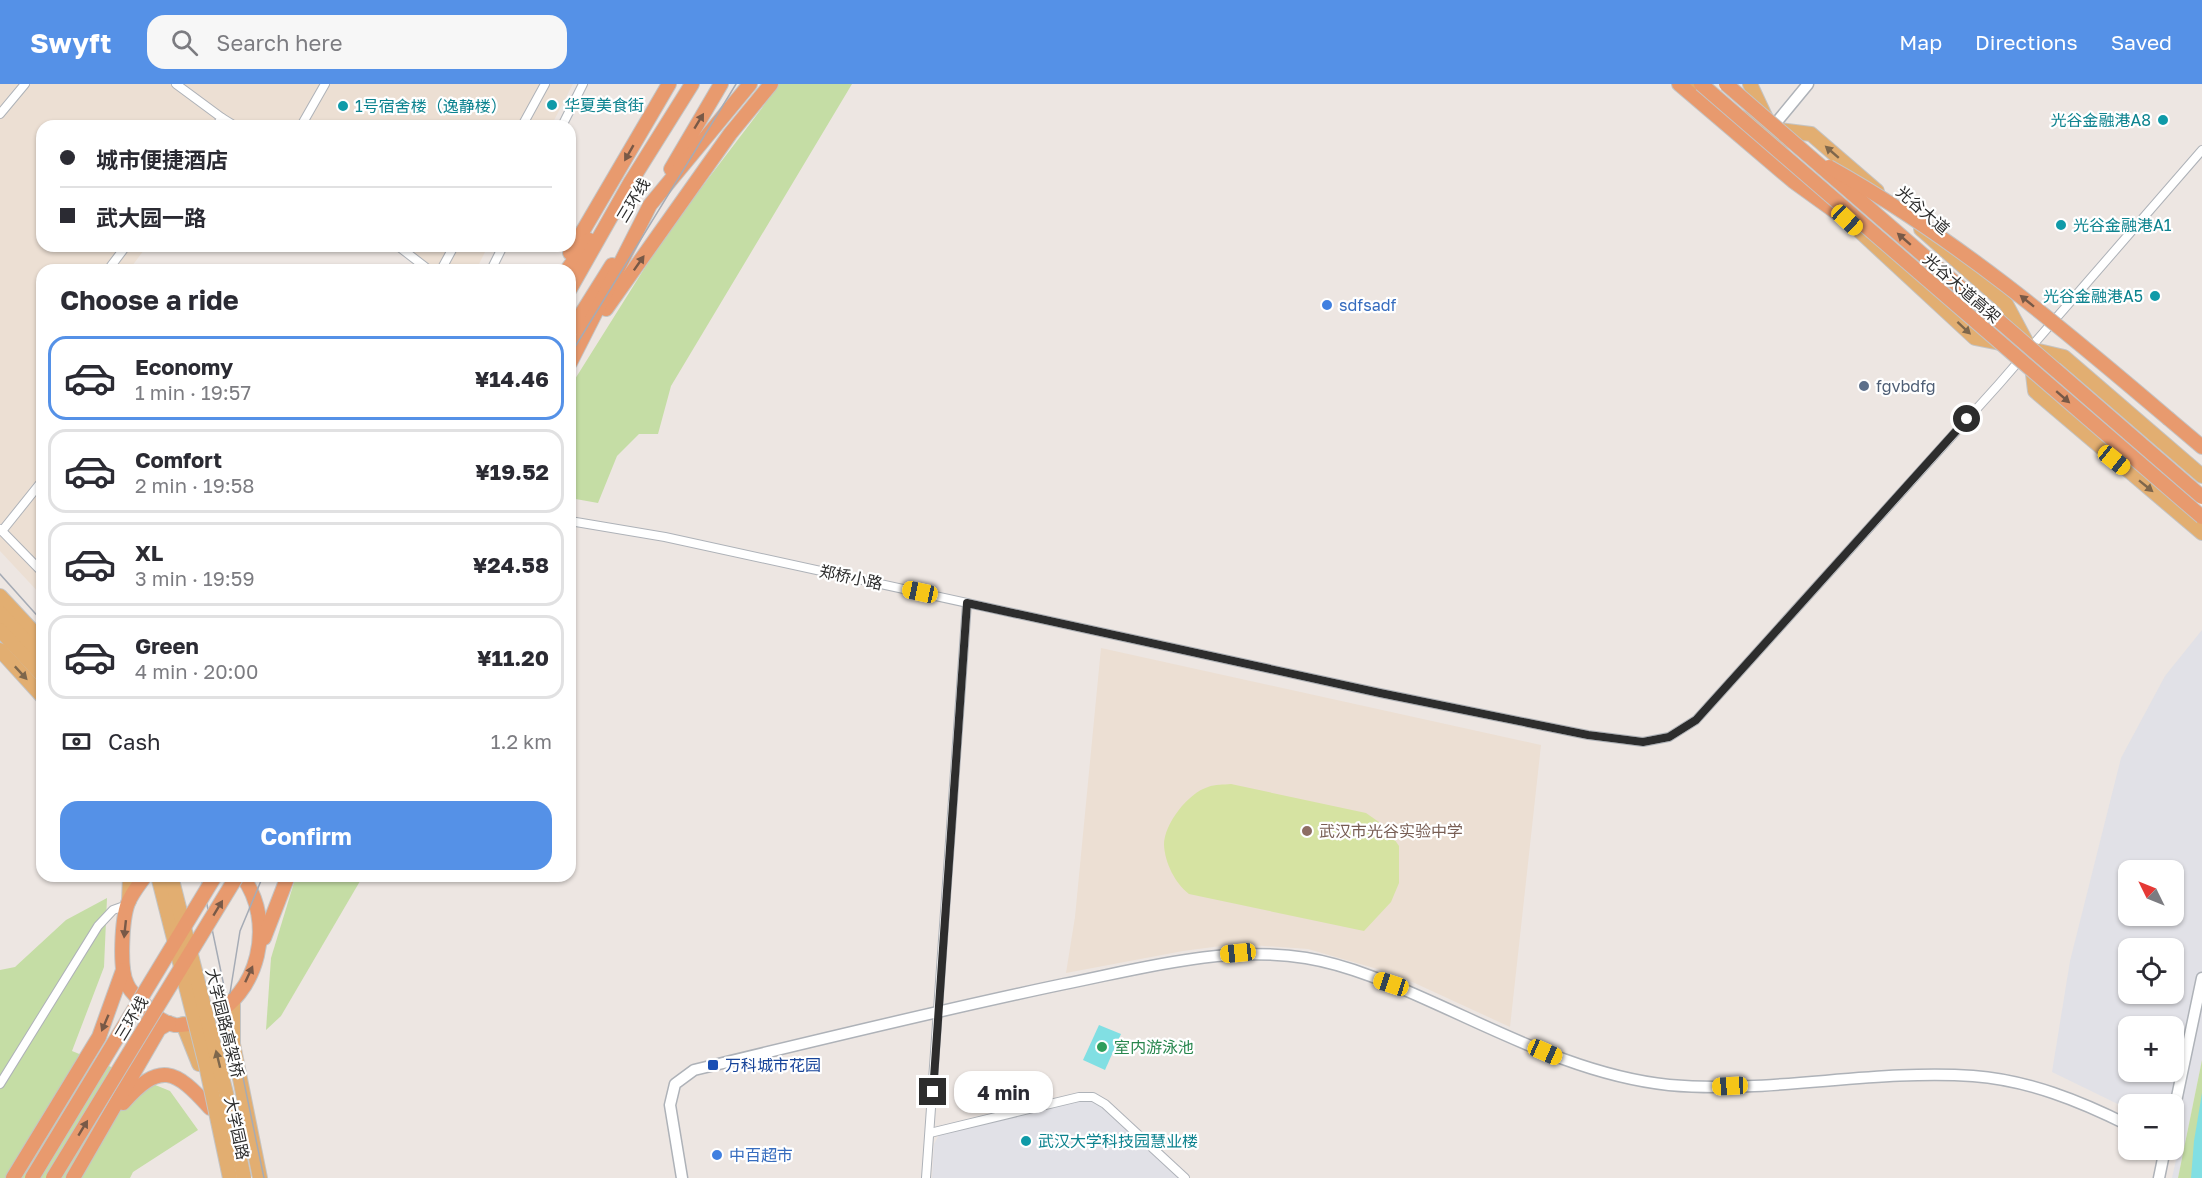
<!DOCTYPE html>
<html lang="en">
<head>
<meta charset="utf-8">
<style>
	:root { --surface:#fff; --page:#f7f7f7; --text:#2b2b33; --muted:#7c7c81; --line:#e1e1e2; --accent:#5591e7 }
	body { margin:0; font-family:"Golos Text","Noto Sans SC",sans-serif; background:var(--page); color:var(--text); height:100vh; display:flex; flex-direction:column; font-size:22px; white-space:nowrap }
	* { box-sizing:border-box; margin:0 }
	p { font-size:20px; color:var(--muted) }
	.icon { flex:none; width:33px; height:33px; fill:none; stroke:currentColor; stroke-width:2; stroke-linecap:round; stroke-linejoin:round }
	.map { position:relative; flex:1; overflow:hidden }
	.side { position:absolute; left:36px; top:180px; width:540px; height:618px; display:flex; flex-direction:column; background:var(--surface); border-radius:18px; box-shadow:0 2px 4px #0004 }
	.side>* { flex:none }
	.top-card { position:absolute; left:36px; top:36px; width:540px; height:132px; border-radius:18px; box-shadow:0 2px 4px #0004; display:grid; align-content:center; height:132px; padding:0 24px; background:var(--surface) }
	.needle { width:39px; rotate:313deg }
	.fabs { position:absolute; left:2118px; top:776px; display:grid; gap:12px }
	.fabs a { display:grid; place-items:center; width:66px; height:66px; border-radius:12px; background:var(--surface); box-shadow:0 2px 4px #0004; font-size:30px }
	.end { position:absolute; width:27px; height:27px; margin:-14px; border:8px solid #2d2d2d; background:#fff; box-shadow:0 0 0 3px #fff }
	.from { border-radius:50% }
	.bubble { position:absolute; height:42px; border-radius:18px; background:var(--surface); box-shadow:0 2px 4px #0004; font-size:20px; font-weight:700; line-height:42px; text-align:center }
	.car { position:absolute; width:18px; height:36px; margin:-18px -9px; border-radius:8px; box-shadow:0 0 4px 2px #0007; background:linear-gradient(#f5c518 24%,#345 0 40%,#f5c518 0 76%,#345 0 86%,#f5c518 0) }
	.top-card b { display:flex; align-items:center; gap:21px; height:57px; font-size:22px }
	.top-card b+b { border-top:2px solid var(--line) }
	.top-card i { width:15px; height:15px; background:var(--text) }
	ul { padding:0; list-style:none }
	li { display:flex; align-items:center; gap:18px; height:84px; margin:0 12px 9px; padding:0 12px; border:3px solid var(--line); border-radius:18px }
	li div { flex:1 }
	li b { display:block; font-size:22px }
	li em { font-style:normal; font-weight:700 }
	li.on { border-color:var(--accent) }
	li>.icon { width:54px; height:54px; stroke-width:1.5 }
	h2 { padding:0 24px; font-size:27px; line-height:72px }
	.pay { display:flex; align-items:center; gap:15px; height:66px; padding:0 24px; font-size:22px }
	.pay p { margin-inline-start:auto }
	.action { display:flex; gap:12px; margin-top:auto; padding:12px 24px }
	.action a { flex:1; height:69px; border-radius:18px; background:var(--accent); color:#fff; font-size:24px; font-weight:700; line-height:69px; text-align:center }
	header { display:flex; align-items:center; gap:36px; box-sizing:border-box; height:84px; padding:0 30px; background:var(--accent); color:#fff }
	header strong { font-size:28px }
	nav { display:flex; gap:33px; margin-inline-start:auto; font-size:21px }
	.search { width:420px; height:54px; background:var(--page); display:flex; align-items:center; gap:15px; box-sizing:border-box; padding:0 21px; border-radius:18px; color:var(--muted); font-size:22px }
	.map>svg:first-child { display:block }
	.industrial { fill:#e1e1e7; fill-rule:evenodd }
	.education { fill:#ecdfd3 }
	.green { fill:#c5dda5 }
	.pitch { fill:#d6e3a2 }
	.water { fill:#81dfe3 }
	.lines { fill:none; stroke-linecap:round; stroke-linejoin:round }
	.minor-casing { stroke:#aeb2b8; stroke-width:10 }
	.tertiary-casing { stroke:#aeb2b8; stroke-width:13 }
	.primary-casing { stroke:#c4c4c4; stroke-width:16 }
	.trunk-casing { stroke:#c4c4c4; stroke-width:16 }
	.minor { stroke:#fff; stroke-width:8 }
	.tertiary { stroke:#fff; stroke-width:10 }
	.primary { stroke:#e2ae71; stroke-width:14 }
	.trunk { stroke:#e89a6e; stroke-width:14 }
	.tram { stroke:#a5abb5; stroke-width:1.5 }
	.primary-bridge-casing { stroke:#c4c4c4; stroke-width:16; stroke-linecap:butt }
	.trunk-bridge-casing { stroke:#c4c4c4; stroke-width:16; stroke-linecap:butt }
	.primary-bridge { stroke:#e2ae71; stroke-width:14 }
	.trunk-bridge { stroke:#e89a6e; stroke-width:14 }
	.oneway { fill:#785947 }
	.oneway2 { fill:#7e674c }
	.route { stroke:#2d2d2d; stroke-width:8 }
	.culture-dot { fill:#0f9aa8; stroke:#fff; stroke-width:2 }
	.shop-dot { fill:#3f7fe0; stroke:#fff; stroke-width:2 }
	.service-dot { fill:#5c6f8a; stroke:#fff; stroke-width:2 }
	.education-dot { fill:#8d6e63; stroke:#fff; stroke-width:2 }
	.leisure-dot { fill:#2e9e5b; stroke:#fff; stroke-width:2 }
	.transit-dot { fill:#1a4fb4; stroke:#fff; stroke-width:2 }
	.labels { text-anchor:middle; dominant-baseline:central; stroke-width:4.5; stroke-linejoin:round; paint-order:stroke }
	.culture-label { font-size:16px; fill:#0d838f; stroke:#fff; text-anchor:start }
	.street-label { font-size:16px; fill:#2d2d2d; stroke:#fff }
	.shop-label { font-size:16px; fill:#366cbe; stroke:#fff; text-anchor:start }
	.service-label { font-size:16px; fill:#4e5e75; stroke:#fff; text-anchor:start }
	.education-label { font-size:16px; fill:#785e54; stroke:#fff; text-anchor:start }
	.leisure-label { font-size:16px; fill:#27864d; stroke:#fff; text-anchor:start }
	.transit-label { font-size:16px; fill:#164399; stroke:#fff; text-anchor:start }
</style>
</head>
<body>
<header>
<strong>Swyft</strong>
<div class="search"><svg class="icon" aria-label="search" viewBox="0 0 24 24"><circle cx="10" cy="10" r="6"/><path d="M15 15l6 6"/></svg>Search here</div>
<nav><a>Map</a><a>Directions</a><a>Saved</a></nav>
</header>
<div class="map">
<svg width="2202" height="1094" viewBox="0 0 2202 1094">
	<rect width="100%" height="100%" fill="#ede6e2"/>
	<g class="industrial">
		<path d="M 2202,546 L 2202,976 L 2178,1094 L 2172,1094 L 2183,1044 L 2174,1042 L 2174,1020 L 2128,1020 L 2128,1025 L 2052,988 L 2070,877 L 2121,674 L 2165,592 ZM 2128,786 L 2174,786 L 2174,831 L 2128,831 ZM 2128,864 L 2174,864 L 2174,909 L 2128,909 ZM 2128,942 L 2174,942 L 2174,987 L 2128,987 Z"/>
		<path d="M 1082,1016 L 1095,1017 L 1103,1021 L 1183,1094 L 932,1094 L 934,1060 L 941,1047 Z"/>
	</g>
	<g class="education">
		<path d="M 0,0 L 573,0 L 551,42 L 42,42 L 42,162 L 147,162 L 129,186 L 42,186 L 42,512 L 0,467 Z"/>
		<path d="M 390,162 L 488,162 L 476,186 L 424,186 Z"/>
		<path d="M 1101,564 L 1541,661 L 1510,943 L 1395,890 L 1308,865 L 1236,860 L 1183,867 L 1066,889 L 1075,833 Z"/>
	</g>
	<g class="green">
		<path d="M 777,0 L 852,0 L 671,302 L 658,350 L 639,350 L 617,372 L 598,419 L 570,414 L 570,303 L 666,150 L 762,24 Z"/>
		<path d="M 296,792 L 363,792 L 281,932 L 266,946 L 271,874 Z"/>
		<path d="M 107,814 L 104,883 L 72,967 L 170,1007 L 198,1046 L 133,1088 L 130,1094 L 0,1094 L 0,886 L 15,883 L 66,836 Z"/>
		<path d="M 2202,976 L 2202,1094 L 2178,1094 Z"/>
	</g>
	<path class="pitch" d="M 1231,700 L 1366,729 L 1386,743 L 1399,762 L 1399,799 L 1391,818 L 1364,847 L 1189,810 C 1175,799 1165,779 1164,761 C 1164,740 1188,709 1208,703 C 1215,700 1224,701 1231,700 Z"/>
	<g class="water">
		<path d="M 1099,941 L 1121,950 L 1105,986 L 1083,976 Z"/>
		<path d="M 2202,1009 L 2202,1094 L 2191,1094 L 2194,1057 Z"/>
	</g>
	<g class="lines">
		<g class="minor-casing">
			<g id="minor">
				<path d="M 176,0 L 222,34 L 216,42"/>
				<path d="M 0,30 L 25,0"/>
				<path d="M 222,34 L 235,42"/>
				<path d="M 301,42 L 325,0"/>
				<path d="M 522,42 L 545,0"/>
				<path d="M 562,42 L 583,0"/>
				<path d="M 398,162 L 429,186"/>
				<path d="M 108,186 L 126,162"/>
				<path d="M 441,186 L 454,162"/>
				<path d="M 491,186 L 503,162"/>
				<path d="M 570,437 L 665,453 L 1380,609 L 1588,651 L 1643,658 L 1669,653 L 1696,636 L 1999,300 L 2202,66"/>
				<path d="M 0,445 L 2,447 L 42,397"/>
				<path d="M 2,447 L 42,488"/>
				<path d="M 0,1000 L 98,842 L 113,826 L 127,821"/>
				<path d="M 930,1049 L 1079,1013 L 1093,1013 L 1105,1020 L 1185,1094"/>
				<path d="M 926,1094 L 967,519"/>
			</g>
		</g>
		<g class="tertiary-casing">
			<g id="tertiary">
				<path d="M 1771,45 L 1808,0"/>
				<path d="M 2174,1027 L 2202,894"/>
				<path d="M 682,1094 L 670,1021 L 675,1000 L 694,986 C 817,956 940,926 1064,900 C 1144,884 1223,861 1306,874 C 1349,881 1392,900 1432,918 C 1508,952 1584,992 1669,1001 C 1770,1010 1872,985 1973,992 C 2028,996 2080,1017 2128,1041"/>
				<path d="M 2159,1094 L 2165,1065"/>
			</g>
		</g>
		<g class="primary-casing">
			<g id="primary">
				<path d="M 1691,0 L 1710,16"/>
				<path d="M 1750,0 L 1771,45 L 1811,50 L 1877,107"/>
				<path d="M 1742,34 L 1771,45 L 1782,70"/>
				<path d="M 1839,128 L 1975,254 L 2030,265 L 2035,307 L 2202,449"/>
				<path d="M 1921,145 L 2006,220 L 2030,265 L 2064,273 L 2202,392"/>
				<path d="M 0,512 L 42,557"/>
				<path d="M 0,529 L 42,575"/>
				<path d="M 0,546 L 42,591"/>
				<path d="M 0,566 L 42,612"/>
				<path d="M 129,817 L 130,792"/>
				<path d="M 233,916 L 233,960 L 260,1094"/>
				<path d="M 183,940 L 199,980"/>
			</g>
		</g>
		<g class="trunk-casing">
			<g id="trunk">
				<path d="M 1679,0 L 1793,97 L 1847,136"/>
				<path d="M 671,85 L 721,0"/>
				<path d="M 570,169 L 669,0"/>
				<path d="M 567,186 L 589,156"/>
				<path d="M 570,205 L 630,99 L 692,0"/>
				<path d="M 606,225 L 730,50 L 771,0"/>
				<path d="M 570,248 L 612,181"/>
				<path d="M 570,279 L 650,121 L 750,0"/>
				<path d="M 2169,335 L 2202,363"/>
				<path d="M 145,792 C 139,801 132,809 128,819 C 122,835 119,885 127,900 C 130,908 139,915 145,921 C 152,930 163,939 175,941 C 185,942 197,938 206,935 C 260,912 276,837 242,792"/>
				<path d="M 264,854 L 288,792"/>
				<path d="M 123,1019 C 160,977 175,985 210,1024"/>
				<path d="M 13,1094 L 99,953 L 123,886"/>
				<path d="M 73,1094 L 159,945 L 169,939"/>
			</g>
		</g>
		<use href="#minor" class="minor"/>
		<use href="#tertiary" class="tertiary"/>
		<use href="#primary" class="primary"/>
		<use href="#trunk" class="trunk"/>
		<g class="tram">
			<path d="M 570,271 L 736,0"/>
			<path d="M 0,490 L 42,537"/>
			<path d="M 201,792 L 264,1094"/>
			<path d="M 230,909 L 240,847 L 263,792"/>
		</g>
		<g class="primary-bridge-casing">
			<g id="primary-bridge">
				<path d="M 158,792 L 206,981 L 230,1094"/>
				<path d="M 171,792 L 226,1009 L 244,1094"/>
			</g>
		</g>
		<g class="trunk-bridge-casing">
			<g id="trunk-bridge">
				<path d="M 1701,0 L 2202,433"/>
				<path d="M 1726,0 L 2202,413"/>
				<path d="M 1829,83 C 1953,152 2061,243 2169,335"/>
				<path d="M 32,1094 L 215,792"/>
				<path d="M 53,1094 L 237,792"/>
			</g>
		</g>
		<use href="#primary-bridge" class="primary-bridge"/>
		<use href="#trunk-bridge" class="trunk-bridge"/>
	</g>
	<defs><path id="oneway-solid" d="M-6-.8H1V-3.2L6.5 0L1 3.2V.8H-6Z" transform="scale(1.5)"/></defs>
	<g class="oneway">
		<use href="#oneway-solid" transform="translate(699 37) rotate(-59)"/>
		<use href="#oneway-solid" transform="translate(629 69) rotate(120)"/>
		<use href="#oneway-solid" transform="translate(1904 155) rotate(-139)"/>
		<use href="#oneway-solid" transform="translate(639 179) rotate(-55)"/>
		<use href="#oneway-solid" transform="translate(2027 217) rotate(-141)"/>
		<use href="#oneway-solid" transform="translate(2063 313) rotate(41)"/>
		<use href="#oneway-solid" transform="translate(218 824) rotate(-59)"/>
		<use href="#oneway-solid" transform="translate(125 845) rotate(96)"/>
		<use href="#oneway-solid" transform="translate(249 890) rotate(-65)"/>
		<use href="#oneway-solid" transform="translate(105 939) rotate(113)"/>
		<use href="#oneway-solid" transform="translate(83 1044) rotate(-59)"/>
	</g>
	<g class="oneway2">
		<use href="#oneway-solid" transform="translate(1832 68) rotate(-139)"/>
		<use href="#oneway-solid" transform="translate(1964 244) rotate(43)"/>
		<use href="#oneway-solid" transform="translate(2146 402) rotate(39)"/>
		<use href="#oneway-solid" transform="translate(21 589) rotate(47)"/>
		<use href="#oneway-solid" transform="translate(218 975) rotate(-104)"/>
	</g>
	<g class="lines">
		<path class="route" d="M 933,1008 L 967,519 L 1380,609 L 1588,651 L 1643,658 L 1669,653 L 1696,636 L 1967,335"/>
	</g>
	<g class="culture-dot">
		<circle cx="552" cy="21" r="6"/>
		<circle cx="343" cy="22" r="6"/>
		<circle cx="2163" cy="36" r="6"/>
		<circle cx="2061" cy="141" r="6"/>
		<circle cx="2155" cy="212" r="6"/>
		<circle cx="1026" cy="1057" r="6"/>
	</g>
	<g class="shop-dot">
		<circle cx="1327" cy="221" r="6"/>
		<circle cx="717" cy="1071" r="6"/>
	</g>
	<circle class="service-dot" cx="1864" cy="302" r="6"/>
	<circle class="education-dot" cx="1307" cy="747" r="6"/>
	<circle class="leisure-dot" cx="1102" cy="963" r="6"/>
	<rect class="transit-dot" x="707" y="975" width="12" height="12" rx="3"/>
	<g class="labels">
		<g class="culture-label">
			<text x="564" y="21">华夏美食街</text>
			<text x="355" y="22">1号宿舍楼（逸静楼）</text>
			<text x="2151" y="36" text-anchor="end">光谷金融港A8</text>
			<text x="2073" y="141">光谷金融港A1</text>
			<text x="2143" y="212" text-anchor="end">光谷金融港A5</text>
			<text x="1038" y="1057">武汉大学科技园慧业楼</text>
		</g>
		<g class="street-label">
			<text transform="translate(633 116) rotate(-59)">三环线</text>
			<text transform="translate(1923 126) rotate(41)">光谷大道</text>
			<text transform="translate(1962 204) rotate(41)">光谷大道高架</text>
			<text transform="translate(851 493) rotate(12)">郑桥小路</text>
			<text transform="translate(131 934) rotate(-59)">三环线</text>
			<text transform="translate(225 939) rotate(76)">大学园路高架桥</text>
			<text transform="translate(237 1044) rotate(78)">大学园路</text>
		</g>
		<g class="shop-label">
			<text x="1339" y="221">sdfsadf</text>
			<text x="729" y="1071">中百超市</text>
		</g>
		<g class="service-label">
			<text x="1876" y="302">fgvbdfg</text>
		</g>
		<g class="education-label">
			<text x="1319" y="747">武汉市光谷实验中学</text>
		</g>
		<g class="leisure-label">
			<text x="1114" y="963">室内游泳池</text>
		</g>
		<g class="transit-label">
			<text x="725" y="981">万科城市花园</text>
		</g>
	</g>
</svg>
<div class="fabs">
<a><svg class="needle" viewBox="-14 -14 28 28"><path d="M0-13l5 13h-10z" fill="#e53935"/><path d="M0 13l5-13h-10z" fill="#7c7c81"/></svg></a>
<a><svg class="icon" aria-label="locate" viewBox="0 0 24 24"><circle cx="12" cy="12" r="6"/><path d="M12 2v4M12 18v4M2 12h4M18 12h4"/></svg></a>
<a>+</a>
<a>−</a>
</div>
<i class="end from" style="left:1967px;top:335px"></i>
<i class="end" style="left:933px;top:1008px"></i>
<div class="bubble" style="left:954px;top:987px;width:99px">4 min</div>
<i class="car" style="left:1847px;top:136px;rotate:133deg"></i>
<i class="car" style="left:2114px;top:376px;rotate:129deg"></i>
<i class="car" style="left:920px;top:508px;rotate:282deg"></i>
<i class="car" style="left:1238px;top:869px;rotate:264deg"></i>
<i class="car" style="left:1391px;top:900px;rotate:288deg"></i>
<i class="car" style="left:1545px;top:968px;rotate:114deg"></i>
<i class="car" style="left:1730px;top:1002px;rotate:267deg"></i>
<div class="top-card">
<b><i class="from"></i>城市便捷酒店</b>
<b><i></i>武大园一路</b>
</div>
<section class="side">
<h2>Choose a ride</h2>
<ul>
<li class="on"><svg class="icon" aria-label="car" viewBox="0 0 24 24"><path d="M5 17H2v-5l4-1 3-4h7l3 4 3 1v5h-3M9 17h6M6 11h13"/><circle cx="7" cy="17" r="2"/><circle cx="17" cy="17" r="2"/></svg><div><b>Economy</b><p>1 min · 19:57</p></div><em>¥14.46</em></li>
<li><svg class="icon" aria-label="car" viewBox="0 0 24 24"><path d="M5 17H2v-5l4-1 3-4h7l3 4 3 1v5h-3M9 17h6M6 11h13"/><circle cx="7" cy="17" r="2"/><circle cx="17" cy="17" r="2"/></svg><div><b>Comfort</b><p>2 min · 19:58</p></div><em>¥19.52</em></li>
<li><svg class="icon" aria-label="car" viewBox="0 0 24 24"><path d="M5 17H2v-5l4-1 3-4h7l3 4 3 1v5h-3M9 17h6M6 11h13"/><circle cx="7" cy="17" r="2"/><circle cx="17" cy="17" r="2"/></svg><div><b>XL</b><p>3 min · 19:59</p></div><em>¥24.58</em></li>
<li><svg class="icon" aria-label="car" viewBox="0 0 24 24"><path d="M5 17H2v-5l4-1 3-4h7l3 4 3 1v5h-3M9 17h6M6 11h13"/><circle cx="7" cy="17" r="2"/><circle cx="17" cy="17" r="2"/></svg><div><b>Green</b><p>4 min · 20:00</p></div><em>¥11.20</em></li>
</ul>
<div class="pay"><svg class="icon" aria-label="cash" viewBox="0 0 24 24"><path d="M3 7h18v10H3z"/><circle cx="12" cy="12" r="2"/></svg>Cash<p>1.2 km</p></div>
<div class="action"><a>Confirm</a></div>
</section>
</div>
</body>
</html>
